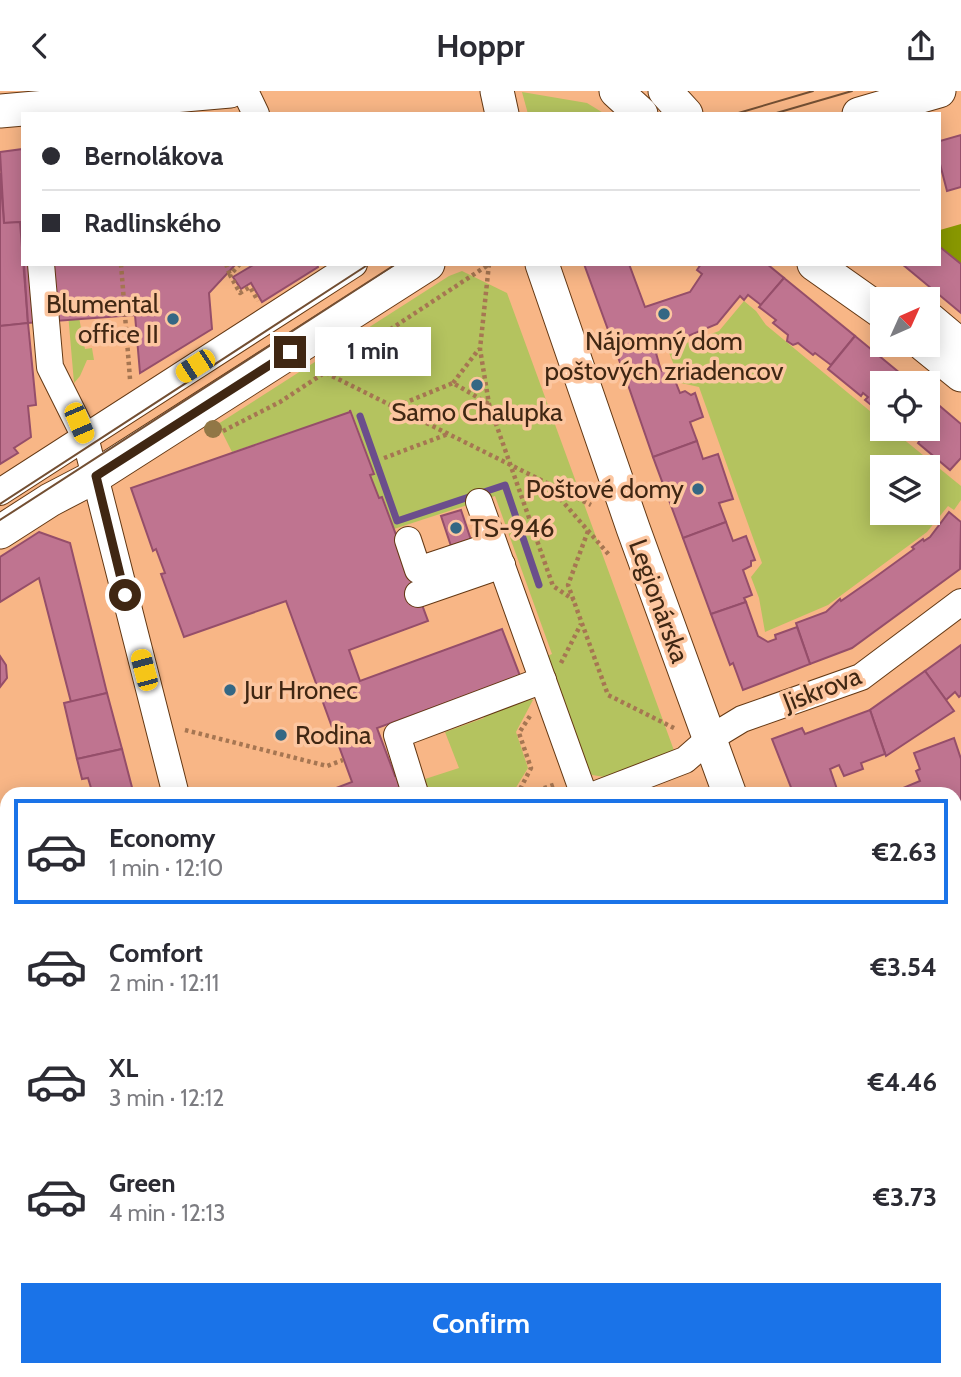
<!DOCTYPE html>
<html lang="en">
<head>
<meta charset="utf-8">
<style>
	:root { --surface:#fff; --page:#f7f7f7; --text:#2b2b33; --muted:#7c7c81; --line:#e1e1e2; --accent:#1a73e8 }
	body { margin:0; font-family:Cabin,sans-serif; background:var(--page); color:var(--text); height:100vh; display:flex; flex-direction:column; font-size:26px; white-space:nowrap }
	* { box-sizing:border-box; margin:0 }
	p { font-size:23px; color:var(--muted) }
	.icon { flex:none; width:38px; height:38px; fill:none; stroke:currentColor; stroke-width:2; stroke-linecap:round; stroke-linejoin:round }
	.map { position:relative; flex:1; overflow:hidden }
	.panel { position:absolute; left:0px; top:696px; width:962px; height:590px; display:flex; flex-direction:column; background:var(--surface); border-radius:21px 21px 0 0; box-shadow:0 4px 18px #0003 }
	.panel>* { flex:none }
	.banner { position:absolute; left:21px; top:21px; width:920px; height:154px; border-radius:0px; box-shadow:0 4px 18px #0003; display:grid; align-content:center; height:154px; padding:0 21px; background:var(--surface) }
	.needle { width:46px; rotate:45deg }
	.controls { position:absolute; left:870px; top:196px; display:grid; gap:14px }
	.controls a { display:grid; place-items:center; width:70px; height:70px; border-radius:0px; background:var(--surface); box-shadow:0 4px 18px #0003; font-size:35px }
	.end { position:absolute; width:32px; height:32px; margin:-16px; border:9px solid #402713; background:#fff; box-shadow:0 0 0 4px #fff }
	.from { border-radius:50% }
	.bubble { position:absolute; height:49px; border-radius:0px; background:var(--surface); box-shadow:0 4px 18px #0003; font-size:23px; font-weight:700; line-height:49px; text-align:center }
	.car { position:absolute; width:21px; height:42px; margin:-21px -10px; border-radius:9px; box-shadow:0 0 5px 2px #0007; background:linear-gradient(#f5c518 24%,#345 0 40%,#f5c518 0 76%,#345 0 86%,#f5c518 0) }
	.banner b { display:flex; align-items:center; gap:24px; height:66px; font-size:26px }
	.banner b+b { border-top:2px solid var(--line) }
	.banner i { width:18px; height:18px; background:var(--text) }
	ul { padding:12px 0 0; list-style:none }
	li { display:flex; align-items:center; gap:21px; height:105px; margin:0 14px 10px; padding:0 7px; border:4px solid transparent; border-radius:0px }
	li div { flex:1 }
	li b { display:block; font-size:26px }
	li em { font-style:normal; font-weight:700 }
	li.on { border-color:var(--accent) }
	li>.icon { width:63px; height:63px; stroke-width:1.5 }
	.action { display:flex; gap:14px; margin-top:auto; padding:14px 21px }
	.action a { flex:1; height:80px; border-radius:0px; background:var(--accent); color:#fff; font-size:28px; font-weight:700; line-height:80px; text-align:center }
	header { display:flex; justify-content:space-between; align-items:center; height:91px; padding:0 21px; background:var(--surface); font-size:32px; font-weight:700 }
	.map>svg:first-child { display:block }
	.green { fill:#b4c35f; fill-rule:evenodd }
	.forest { fill:#899800 }
	.lines { fill:none; stroke-linecap:round; stroke-linejoin:round }
	.stream { stroke:#6b4e8c; stroke-width:7 }
	.building { fill:#bf7490; stroke:#954e6a; stroke-width:2 }
	.minor-casing { stroke:#643813; stroke-width:28 }
	.major-casing { stroke:#643813; stroke-width:35 }
	.path { stroke:#a67652; stroke-width:4.5; stroke-dasharray:3.5 3.5; stroke-linecap:butt }
	.minor { stroke:#fff; stroke-width:26 }
	.major { stroke:#fff; stroke-width:33 }
	.tram { stroke:#734f33; stroke-width:2 }
	.tree { fill:#917746 }
	.route { stroke:#402713; stroke-width:9 }
	.poi-dot { fill:#346784; stroke:#fcc6a0; stroke-width:2.5 }
	.labels { text-anchor:middle; dominant-baseline:central; stroke-width:7; stroke-linejoin:round; paint-order:stroke }
	.poi-label { font-size:26px; fill:#402713; stroke:#fcc6a0; text-anchor:start }
	.street-label { font-size:26px; fill:#402713; stroke:#fcc6a0 }
</style>
</head>
<body>
<header><svg class="icon" aria-label="back" viewBox="0 0 24 24"><path d="M15 5l-7 7 7 7"/></svg>Hoppr<svg class="icon" aria-label="share" viewBox="0 0 24 24"><path d="M12 15V3M7 8l5-5 5 5M5 13v7h14v-7"/></svg></header>
<div class="map">
<svg width="961" height="1286" viewBox="0 0 961 1286">
	<rect width="100%" height="100%" fill="#f8b686"/>
	<g class="green">
		<path d="M 522,1 L 587,12 L 605,23 L 528,23 Z"/>
		<path d="M 462,180 L 507,202 L 676,665 L 611,687 L 592,684 L 581,671 L 545,566 L 552,563 L 495,405 L 394,438 L 383,406 L 379,407 L 370,384 L 374,382 L 351,319 L 350,321 L 232,361 L 218,333 L 449,185 Z"/>
		<path d="M 744,210 L 756,220 L 766,234 L 882,330 L 882,338 L 891,338 L 961,395 L 961,409 L 954,419 L 948,415 L 927,441 L 828,514 L 765,541 L 759,507 L 751,486 L 762,472 L 699,296 L 681,292 L 668,259 L 719,240 ZM 882,376 L 928,376 L 928,422 L 882,422 Z"/>
		<path d="M 78,221 L 85,258 L 92,257 L 94,269 L 87,269 L 80,285 L 74,292 L 68,222 Z"/>
		<path d="M 525,606 L 533,609 L 516,641 L 528,677 L 512,703 L 430,703 L 425,688 L 459,677 L 445,641 L 484,627 L 481,619 Z"/>
		<path d="M 7,816 L 7,1028 L 0,1029 L 0,818 Z"/>
	</g>
	<path class="forest" d="M 961,133 L 961,173 L 940,156 L 940,139 Z"/>
	<g class="lines">
		<path class="stream" d="M 360,325 L 397,430 L 505,394 L 539,494"/>
	</g>
	<g class="building">
		<path d="M 961,44 L 961,96 L 947,100 L 940,73 L 940,50 Z"/>
		<path d="M 23,58 L 23,131 L 4,132 L 0,61 Z"/>
		<path d="M 0,82 L 4,132 L 20,131 L 28,232 L 0,235 Z"/>
		<path d="M 940,156 L 961,173 L 961,222 L 902,173 L 940,173 Z"/>
		<path d="M 24,173 L 236,173 L 209,202 L 212,238 L 140,282 L 135,224 L 28,232 Z"/>
		<path d="M 317,173 L 318,176 L 262,211 L 251,192 L 241,198 L 233,186 L 255,173 Z"/>
		<path d="M 584,173 L 629,173 L 645,216 L 690,201 L 702,183 L 697,179 L 701,173 L 767,173 L 784,187 L 761,214 L 748,204 L 744,209 L 740,205 L 717,233 L 659,257 L 660,260 L 656,262 L 660,276 L 626,288 Z"/>
		<path d="M 784,187 L 855,245 L 831,274 L 815,262 L 813,264 L 798,252 L 793,254 L 787,250 L 788,244 L 773,232 L 776,229 L 759,216 Z"/>
		<path d="M 28,232 L 36,314 L 28,315 L 31,346 L 14,357 L 18,362 L 0,373 L 0,235 Z"/>
		<path d="M 855,245 L 912,292 L 882,292 L 882,323 L 865,309 L 868,306 L 863,302 L 861,305 L 828,278 Z"/>
		<path d="M 660,276 L 662,280 L 670,277 L 680,302 L 685,300 L 691,304 L 695,302 L 703,326 L 690,331 L 697,350 L 653,366 L 626,288 Z"/>
		<path d="M 928,305 L 961,333 L 961,367 L 950,379 L 918,352 L 920,349 L 915,344 L 912,347 L 901,338 L 928,338 Z"/>
		<path d="M 350,319 L 374,383 L 370,384 L 379,407 L 382,406 L 428,530 L 349,559 L 360,590 L 502,538 L 520,585 L 377,637 L 395,685 L 402,682 L 409,704 L 318,704 L 352,691 L 286,510 L 184,546 L 161,483 L 165,482 L 156,458 L 153,460 L 131,397 L 350,321 Z"/>
		<path d="M 697,350 L 703,368 L 718,363 L 733,408 L 719,412 L 726,431 L 683,447 L 653,366 Z"/>
		<path d="M 461,419 L 471,449 L 451,455 L 441,425 Z"/>
		<path d="M 949,421 L 961,431 L 960,478 L 852,557 L 810,573 L 796,532 L 826,521 L 840,508 L 841,510 L 874,487 L 914,458 L 912,456 L 923,448 L 924,450 L 930,446 Z"/>
		<path d="M 726,431 L 733,450 L 746,445 L 755,469 L 751,470 L 751,475 L 743,479 L 752,504 L 744,507 L 746,511 L 711,523 L 683,447 Z"/>
		<path d="M 39,441 L 70,452 L 107,602 L 71,611 L 39,487 L 0,511 L 0,466 Z"/>
		<path d="M 746,511 L 758,545 L 768,551 L 776,548 L 775,544 L 797,536 L 810,573 L 743,599 L 733,572 L 730,574 L 711,523 Z"/>
		<path d="M 961,554 L 961,604 L 959,606 L 955,601 L 946,609 L 925,580 Z"/>
		<path d="M 0,565 L 6,574 L 7,587 L 0,596 Z"/>
		<path d="M 925,580 L 954,620 L 886,665 L 870,619 Z"/>
		<path d="M 107,602 L 122,658 L 77,668 L 64,612 Z"/>
		<path d="M 870,619 L 885,663 L 861,672 L 863,678 L 844,685 L 839,674 L 830,678 L 838,701 L 833,704 L 794,704 L 772,648 L 802,637 L 805,643 Z"/>
		<path d="M 954,647 L 961,668 L 961,720 L 956,722 L 956,704 L 906,704 L 903,697 L 920,690 L 916,680 L 920,678 L 914,662 Z"/>
		<path d="M 122,658 L 134,704 L 64,704 L 91,697 L 88,687 L 82,688 L 77,668 Z"/>
		<path d="M 7,720 L 7,751 L 0,727 L 0,723 Z"/>
		<path d="M 0,727 L 7,751 L 7,765 L 0,767 Z"/>
		<path d="M 961,779 L 961,827 L 959,828 L 956,819 L 956,781 Z"/>
		<path d="M 961,898 L 961,942 L 956,944 L 956,900 Z"/>
		<path d="M 960,1094 L 961,1094 L 961,1163 L 956,1156 L 956,1096 Z"/>
		<path d="M 587,1279 L 749,1279 L 748,1286 L 629,1286 L 587,1281 Z"/>
		<path d="M 749,1279 L 868,1279 L 867,1286 L 748,1286 Z"/>
	</g>
	<g class="lines">
		<g class="minor-casing">
			<g id="minor">
				<path d="M 245,0 L 256,23"/>
				<path d="M 41,173 L 50,276 L 85,346 L 176,704"/>
				<path d="M 0,401 L 354,173"/>
				<path d="M 479,411 L 584,704"/>
				<path d="M 408,449 L 418,479 L 481,458 L 502,474"/>
				<path d="M 418,503 L 502,474"/>
				<path d="M 415,702 L 397,644 L 543,589"/>
				<path d="M 594,704 L 685,669 L 709,648 L 742,628 L 861,586 L 961,511"/>
				<path d="M 0,796 L 7,794"/>
				<path d="M 956,869 L 961,868"/>
				<path d="M 0,1046 L 7,1045"/>
				<path d="M 0,1138 L 7,1161"/>
				<path d="M 328,1279 L 330,1286"/>
				<path d="M 37,1286 L 37,1279"/>
			</g>
		</g>
		<g class="major-casing">
			<g id="major">
				<path d="M 497,0 L 502,23"/>
				<path d="M 616,0 L 641,23"/>
				<path d="M 665,0 L 686,23"/>
				<path d="M 0,20 L 230,0"/>
				<path d="M 859,23 L 939,0"/>
				<path d="M 542,173 L 633,437 L 730,704"/>
				<path d="M 814,173 L 882,221"/>
				<path d="M 928,227 L 961,255"/>
				<path d="M 924,254 L 961,284"/>
				<path d="M 0,441 L 50,409 L 96,385 L 428,173"/>
				<path d="M 925,1279 L 926,1286"/>
				<path d="M 951,1279 L 954,1286"/>
			</g>
		</g>
		<g class="path">
			<path d="M 121,173 L 130,288"/>
			<path d="M 226,173 L 230,184"/>
			<path d="M 240,173 L 230,184 L 240,202 L 250,196 L 258,210"/>
			<path d="M 489,173 L 480,258 L 489,313 L 553,495 L 574,509"/>
			<path d="M 326,282 L 591,414"/>
			<path d="M 453,292 L 479,258"/>
			<path d="M 397,315 L 453,292 L 489,313"/>
			<path d="M 223,340 L 280,311 L 488,174"/>
			<path d="M 384,367 L 448,343"/>
			<path d="M 551,397 L 610,465"/>
			<path d="M 588,440 L 568,494 L 608,604 L 674,637"/>
			<path d="M 561,572 L 581,533"/>
			<path d="M 185,639 L 327,675 L 343,669"/>
			<path d="M 517,704 L 531,677 L 519,642 L 530,625"/>
			<path d="M 524,704 L 556,693"/>
			<path d="M 0,865 L 7,868"/>
			<path d="M 956,949 L 961,947"/>
			<path d="M 0,1019 L 7,1009"/>
			<path d="M 956,1065 L 961,1068"/>
			<path d="M 0,1263 L 7,1263"/>
			<path d="M 196,1279 L 278,1286"/>
		</g>
		<use href="#minor" class="minor"/>
		<use href="#major" class="major"/>
		<g class="tram">
			<path d="M 735,23 L 813,0"/>
			<path d="M 773,23 L 852,0"/>
			<path d="M 0,413 L 369,173"/>
			<path d="M 0,429 L 396,173"/>
		</g>
	</g>
	<circle class="tree" cx="213" cy="338" r="9"/>
	<g class="lines">
		<path class="route" d="M 125,504 L 96,385 L 290,261"/>
	</g>
	<g class="poi-dot">
		<circle cx="664" cy="223" r="7"/>
		<circle cx="173" cy="228" r="7"/>
		<circle cx="477" cy="294" r="7"/>
		<circle cx="698" cy="398" r="7"/>
		<circle cx="456" cy="437" r="7"/>
		<circle cx="230" cy="599" r="7"/>
		<circle cx="281" cy="644" r="7"/>
	</g>
	<g class="labels">
		<g class="poi-label">
			<text x="159" y="213" text-anchor="end">Blumental<tspan x="159" dy="30">office II</tspan></text>
			<text x="664" y="250" text-anchor="middle">Nájomný dom<tspan x="664" dy="30">poštových zriadencov</tspan></text>
			<text x="477" y="321" text-anchor="middle">Samo Chalupka</text>
			<text x="684" y="398" text-anchor="end">Poštové domy</text>
			<text x="470" y="437">TS-946</text>
			<text x="244" y="599">Jur Hronec</text>
			<text x="295" y="644">Rodina</text>
		</g>
		<g class="street-label">
			<text transform="translate(659 510) rotate(70)">Legionárska</text>
			<text transform="translate(822 598) rotate(-21)">Jiskrova</text>
		</g>
	</g>
</svg>
<div class="controls">
<a><svg class="needle" viewBox="-14 -14 28 28"><path d="M0-13l5 13h-10z" fill="#e53935"/><path d="M0 13l5-13h-10z" fill="#7c7c81"/></svg></a>
<a><svg class="icon" aria-label="locate" viewBox="0 0 24 24"><circle cx="12" cy="12" r="6"/><path d="M12 2v4M12 18v4M2 12h4M18 12h4"/></svg></a>
<a><svg class="icon" aria-label="layers" viewBox="0 0 24 24"><path d="M12 4l9 5-9 5-9-5zM3 14l9 5 9-5"/></svg></a>
</div>
<i class="end from" style="left:125px;top:504px"></i>
<i class="end" style="left:290px;top:261px"></i>
<div class="bubble" style="left:315px;top:236px;width:116px">1 min</div>
<i class="car" style="left:195px;top:275px;rotate:237deg"></i>
<i class="car" style="left:79px;top:332px;rotate:157deg"></i>
<i class="car" style="left:144px;top:579px;rotate:345deg"></i>
<div class="banner">
<b><i class="from"></i>Bernolákova</b>
<b><i></i>Radlinského</b>
</div>
<section class="panel">
<ul>
<li class="on"><svg class="icon" aria-label="car" viewBox="0 0 24 24"><path d="M5 17H2v-5l4-1 3-4h7l3 4 3 1v5h-3M9 17h6M6 11h13"/><circle cx="7" cy="17" r="2"/><circle cx="17" cy="17" r="2"/></svg><div><b>Economy</b><p>1 min · 12:10</p></div><em>€2.63</em></li>
<li><svg class="icon" aria-label="car" viewBox="0 0 24 24"><path d="M5 17H2v-5l4-1 3-4h7l3 4 3 1v5h-3M9 17h6M6 11h13"/><circle cx="7" cy="17" r="2"/><circle cx="17" cy="17" r="2"/></svg><div><b>Comfort</b><p>2 min · 12:11</p></div><em>€3.54</em></li>
<li><svg class="icon" aria-label="car" viewBox="0 0 24 24"><path d="M5 17H2v-5l4-1 3-4h7l3 4 3 1v5h-3M9 17h6M6 11h13"/><circle cx="7" cy="17" r="2"/><circle cx="17" cy="17" r="2"/></svg><div><b>XL</b><p>3 min · 12:12</p></div><em>€4.46</em></li>
<li><svg class="icon" aria-label="car" viewBox="0 0 24 24"><path d="M5 17H2v-5l4-1 3-4h7l3 4 3 1v5h-3M9 17h6M6 11h13"/><circle cx="7" cy="17" r="2"/><circle cx="17" cy="17" r="2"/></svg><div><b>Green</b><p>4 min · 12:13</p></div><em>€3.73</em></li>
</ul>
<div class="action"><a>Confirm</a></div>
</section>
</div>
</body>
</html>
